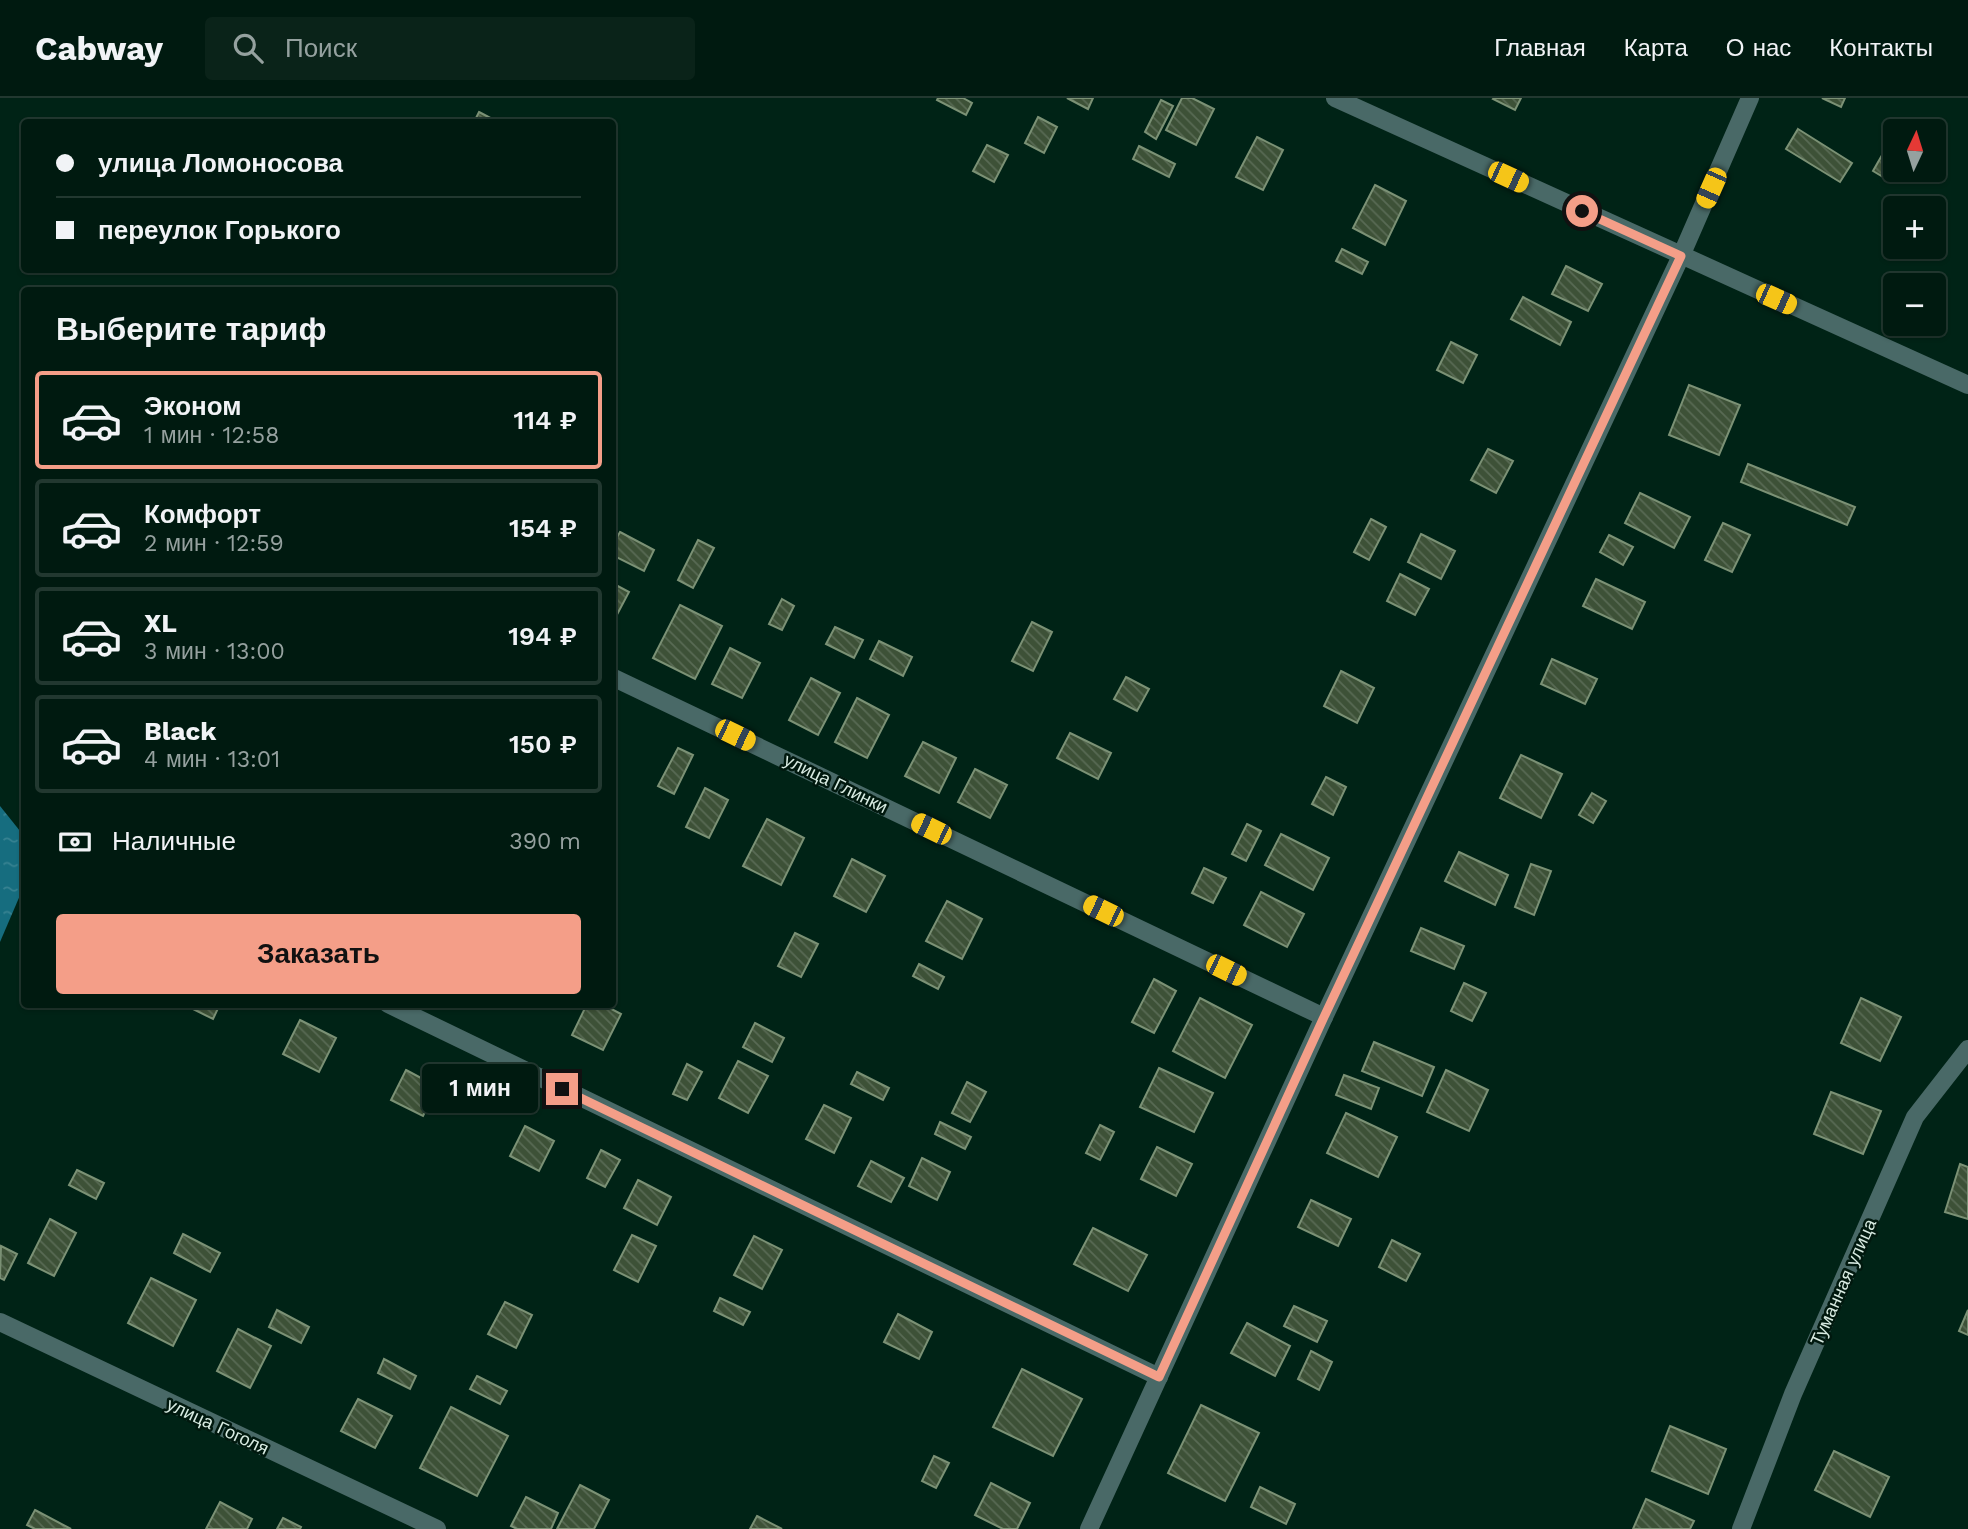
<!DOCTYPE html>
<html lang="ru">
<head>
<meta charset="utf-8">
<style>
	:root { --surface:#001a10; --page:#0a2319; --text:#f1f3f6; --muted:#95a19f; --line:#223830; --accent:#f49e88 }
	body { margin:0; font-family:"Work Sans",sans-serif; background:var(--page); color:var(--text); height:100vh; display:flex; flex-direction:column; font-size:26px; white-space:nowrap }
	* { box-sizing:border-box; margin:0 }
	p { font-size:23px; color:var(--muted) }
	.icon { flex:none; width:38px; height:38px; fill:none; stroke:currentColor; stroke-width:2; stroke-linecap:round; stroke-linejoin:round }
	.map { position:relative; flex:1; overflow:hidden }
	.panel { position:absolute; left:21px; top:189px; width:595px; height:721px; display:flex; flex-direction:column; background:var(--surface); border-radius:7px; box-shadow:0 2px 5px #0004,0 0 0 2px var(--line) }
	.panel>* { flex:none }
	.top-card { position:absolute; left:21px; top:21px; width:595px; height:154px; border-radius:7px; box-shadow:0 2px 5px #0004,0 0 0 2px var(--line); display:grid; align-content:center; height:154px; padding:0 35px; background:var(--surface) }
	.needle { width:46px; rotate:4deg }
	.buttons { position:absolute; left:1883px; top:21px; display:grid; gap:14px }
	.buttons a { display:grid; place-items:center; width:63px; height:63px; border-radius:7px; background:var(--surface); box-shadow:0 2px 5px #0004,0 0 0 2px var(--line); font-size:35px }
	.end { position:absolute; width:32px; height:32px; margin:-16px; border:9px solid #f49e88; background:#111; box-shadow:0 0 0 4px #111 }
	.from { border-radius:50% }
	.bubble { position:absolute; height:49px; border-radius:7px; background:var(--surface); box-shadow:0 2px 5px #0004,0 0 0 2px var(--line); font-size:23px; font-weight:600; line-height:49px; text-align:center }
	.car { position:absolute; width:21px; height:42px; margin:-21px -10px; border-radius:9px; box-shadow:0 0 5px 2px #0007; background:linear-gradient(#f5c518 24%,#345 0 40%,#f5c518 0 76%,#345 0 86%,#f5c518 0) }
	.top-card b { display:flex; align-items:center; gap:24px; height:66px; font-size:26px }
	.top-card b+b { border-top:2px solid var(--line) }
	.top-card i { width:18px; height:18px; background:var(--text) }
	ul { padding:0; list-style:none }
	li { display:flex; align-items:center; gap:21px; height:98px; margin:0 14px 10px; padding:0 21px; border:4px solid var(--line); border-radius:7px }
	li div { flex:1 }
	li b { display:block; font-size:26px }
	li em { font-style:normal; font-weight:600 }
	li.current { border-color:var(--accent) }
	li>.icon { width:63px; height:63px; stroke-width:1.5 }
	h2 { padding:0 35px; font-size:32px; line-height:84px }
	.pay { display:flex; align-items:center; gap:18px; height:77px; padding:0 35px; font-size:26px }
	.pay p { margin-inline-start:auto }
	.button { display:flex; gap:14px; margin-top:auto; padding:14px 35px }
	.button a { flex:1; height:80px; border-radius:7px; background:var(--accent); color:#111; font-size:28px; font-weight:600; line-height:80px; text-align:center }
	header { display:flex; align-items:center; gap:42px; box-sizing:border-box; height:98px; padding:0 35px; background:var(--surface); border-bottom:2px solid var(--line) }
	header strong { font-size:33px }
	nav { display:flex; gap:38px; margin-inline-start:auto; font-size:24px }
	.search { width:490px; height:63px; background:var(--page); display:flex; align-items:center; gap:18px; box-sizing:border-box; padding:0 24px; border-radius:7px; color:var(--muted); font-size:26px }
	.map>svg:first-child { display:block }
	.water { fill:url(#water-ripples) }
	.building { fill:url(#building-back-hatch); stroke:#7b9175; stroke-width:2 }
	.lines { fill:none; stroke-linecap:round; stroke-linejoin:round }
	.minor { stroke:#496967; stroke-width:18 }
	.route { stroke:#f49e88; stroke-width:9 }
	.labels { text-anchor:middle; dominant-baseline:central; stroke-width:5; stroke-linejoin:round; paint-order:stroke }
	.street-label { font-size:18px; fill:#d8ebe2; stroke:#00180e }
</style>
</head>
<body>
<header>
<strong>Cabway</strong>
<div class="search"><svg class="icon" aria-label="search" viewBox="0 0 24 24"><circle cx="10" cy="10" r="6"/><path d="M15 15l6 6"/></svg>Поиск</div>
<nav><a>Главная</a><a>Карта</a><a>О нас</a><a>Контакты</a></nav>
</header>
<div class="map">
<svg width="1968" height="1431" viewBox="0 0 1968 1431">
	<defs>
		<pattern id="water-ripples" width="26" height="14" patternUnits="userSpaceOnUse" patternTransform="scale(1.75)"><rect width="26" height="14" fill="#166d7f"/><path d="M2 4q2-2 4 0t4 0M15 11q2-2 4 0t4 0" fill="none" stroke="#378291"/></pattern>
		<pattern id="building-back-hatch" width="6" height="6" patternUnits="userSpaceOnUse" patternTransform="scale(1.75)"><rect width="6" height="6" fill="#3d5137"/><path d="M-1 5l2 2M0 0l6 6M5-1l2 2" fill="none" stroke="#586a54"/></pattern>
	</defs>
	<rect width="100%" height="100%" fill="#002316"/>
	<path class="water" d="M 0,708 L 24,738 L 24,788 L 0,844 Z"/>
	<g class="building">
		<path d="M 938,0 L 963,0 L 972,5 L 966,17 L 937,2 Z"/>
		<path d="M 1067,0 L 1093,0 L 1088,11 Z"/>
		<path d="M 1182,0 L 1192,0 L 1214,11 L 1196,47 L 1166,32 Z"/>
		<path d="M 1494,0 L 1521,0 L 1515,12 L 1493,1 Z"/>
		<path d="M 1822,0 L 1845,0 L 1841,9 Z"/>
		<path d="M 1161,2 L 1173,8 L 1156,41 L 1145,34 Z"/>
		<path d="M 479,14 L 498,24 L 474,24 Z"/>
		<path d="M 1038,19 L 1057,29 L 1044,55 L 1025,45 Z"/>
		<path d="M 1798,31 L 1852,65 L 1840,84 L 1786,51 Z"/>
		<path d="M 1257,39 L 1283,52 L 1263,92 L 1236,79 Z"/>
		<path d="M 1889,45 L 1895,49 L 1895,62 L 1885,80 L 1873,73 Z"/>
		<path d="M 987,47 L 1008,57 L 994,84 L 973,73 Z"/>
		<path d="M 1139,48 L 1175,66 L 1169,79 L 1133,61 Z"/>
		<path d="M 1375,87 L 1406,103 L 1385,147 L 1353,130 Z"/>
		<path d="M 1342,151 L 1368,164 L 1362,176 L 1336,163 Z"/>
		<path d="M 1566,168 L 1602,186 L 1588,213 L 1552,196 Z"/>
		<path d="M 1523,199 L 1571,224 L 1560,247 L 1511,221 Z"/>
		<path d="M 1451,244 L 1477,257 L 1463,285 L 1437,272 Z"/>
		<path d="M 1689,287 L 1740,307 L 1719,357 L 1669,337 Z"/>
		<path d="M 1488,351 L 1513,363 L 1496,395 L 1471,382 Z"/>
		<path d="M 1748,366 L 1855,409 L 1847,427 L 1741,384 Z"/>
		<path d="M 1640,395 L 1690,419 L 1674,450 L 1625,425 Z"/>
		<path d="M 1371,421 L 1386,429 L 1369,462 L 1354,454 Z"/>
		<path d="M 1723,425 L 1750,437 L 1732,474 L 1705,462 Z"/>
		<path d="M 620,434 L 654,452 L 644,473 L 612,457 L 612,448 Z"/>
		<path d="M 1421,436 L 1455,453 L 1441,481 L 1408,464 Z"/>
		<path d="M 1609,437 L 1633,449 L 1623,467 L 1600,454 Z"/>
		<path d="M 698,442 L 714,450 L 693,490 L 678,482 Z"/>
		<path d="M 1400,476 L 1429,491 L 1415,517 L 1387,503 Z"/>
		<path d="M 1596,481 L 1645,504 L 1632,531 L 1583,508 Z"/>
		<path d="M 612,485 L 629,494 L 612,526 Z"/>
		<path d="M 782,501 L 794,508 L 782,532 L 769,526 Z"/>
		<path d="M 680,507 L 722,528 L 695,581 L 653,560 Z"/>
		<path d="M 1032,524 L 1052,534 L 1033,573 L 1012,563 Z"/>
		<path d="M 835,529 L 863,542 L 854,560 L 826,546 Z"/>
		<path d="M 879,543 L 912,559 L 903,578 L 870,561 Z"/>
		<path d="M 730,550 L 760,565 L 742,600 L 712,586 Z"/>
		<path d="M 1552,561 L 1597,581 L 1585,606 L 1541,586 Z"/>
		<path d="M 1341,573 L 1374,590 L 1357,625 L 1324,608 Z"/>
		<path d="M 1126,579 L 1149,591 L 1137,613 L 1114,601 Z"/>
		<path d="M 811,580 L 840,595 L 818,637 L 789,622 Z"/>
		<path d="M 857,600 L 889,617 L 867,660 L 835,644 Z"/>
		<path d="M 1070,635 L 1111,655 L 1098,681 L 1057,660 Z"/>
		<path d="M 923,644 L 956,660 L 939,695 L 905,678 Z"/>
		<path d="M 678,650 L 693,657 L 674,696 L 658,688 Z"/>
		<path d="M 1521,657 L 1562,676 L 1541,720 L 1500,700 Z"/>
		<path d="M 975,671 L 1007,687 L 990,720 L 958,704 Z"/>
		<path d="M 1326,679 L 1346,689 L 1333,717 L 1312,706 Z"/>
		<path d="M 705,690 L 728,702 L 709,740 L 686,729 Z"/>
		<path d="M 1592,695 L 1606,703 L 1593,725 L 1579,717 Z"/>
		<path d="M 767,721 L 804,740 L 781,787 L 743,768 Z"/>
		<path d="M 1247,726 L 1261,733 L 1246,763 L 1232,756 Z"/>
		<path d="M 1281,736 L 1329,760 L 1313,792 L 1265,767 Z"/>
		<path d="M 1459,754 L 1508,777 L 1495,807 L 1445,783 Z"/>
		<path d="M 852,761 L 885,778 L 866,814 L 834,798 Z"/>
		<path d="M 1531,766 L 1551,773 L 1534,817 L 1515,809 Z"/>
		<path d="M 1204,770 L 1226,780 L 1213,805 L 1192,795 Z"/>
		<path d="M 1261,794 L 1304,816 L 1287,849 L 1244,827 Z"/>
		<path d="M 947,803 L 982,821 L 962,861 L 926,843 Z"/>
		<path d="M 1421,830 L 1464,848 L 1454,871 L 1411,853 Z"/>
		<path d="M 795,835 L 818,846 L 801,879 L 778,868 Z"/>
		<path d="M 919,866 L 944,879 L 938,891 L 913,878 Z"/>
		<path d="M 1154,881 L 1176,893 L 1154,935 L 1132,924 Z"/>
		<path d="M 1464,885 L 1486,895 L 1472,923 L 1451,913 Z"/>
		<path d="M 1200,900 L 1252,927 L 1225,980 L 1173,953 Z"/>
		<path d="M 1861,900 L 1901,919 L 1880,963 L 1841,945 Z"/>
		<path d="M 183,906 L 220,906 L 213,921 Z"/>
		<path d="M 587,906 L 602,906 L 621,916 L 603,952 L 572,937 Z"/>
		<path d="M 300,922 L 336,940 L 319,974 L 283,956 Z"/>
		<path d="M 755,925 L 784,940 L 772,964 L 743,949 Z"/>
		<path d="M 1374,944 L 1434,969 L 1422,998 L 1362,973 Z"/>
		<path d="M 738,963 L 768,978 L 748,1015 L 719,1000 Z"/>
		<path d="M 687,966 L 702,974 L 687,1002 L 673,996 Z"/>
		<path d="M 1159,970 L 1213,995 L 1194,1034 L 1140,1009 Z"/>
		<path d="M 406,972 L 438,989 L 423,1018 L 391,1002 Z"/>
		<path d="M 1446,972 L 1488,992 L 1469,1033 L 1427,1014 Z"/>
		<path d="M 857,974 L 889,990 L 883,1002 L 851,986 Z"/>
		<path d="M 1344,977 L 1379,990 L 1371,1011 L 1336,997 Z"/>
		<path d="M 967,984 L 986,994 L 970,1024 L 952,1015 Z"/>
		<path d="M 1831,994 L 1881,1013 L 1863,1056 L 1814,1036 Z"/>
		<path d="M 824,1007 L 851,1020 L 834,1055 L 806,1041 Z"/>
		<path d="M 1346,1015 L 1397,1039 L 1378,1079 L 1327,1055 Z"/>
		<path d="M 940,1024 L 971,1039 L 965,1051 L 935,1036 Z"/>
		<path d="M 1100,1027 L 1114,1034 L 1100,1062 L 1086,1055 Z"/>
		<path d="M 525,1028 L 554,1043 L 539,1073 L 510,1058 Z"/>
		<path d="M 1157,1049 L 1192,1066 L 1176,1098 L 1141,1081 Z"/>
		<path d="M 601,1052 L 620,1062 L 605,1089 L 587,1080 Z"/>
		<path d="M 922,1060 L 950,1074 L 937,1102 L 909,1088 Z"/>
		<path d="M 871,1063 L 904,1080 L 891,1104 L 858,1088 Z"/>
		<path d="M 1960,1066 L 1968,1069 L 1968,1121 L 1945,1114 Z"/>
		<path d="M 77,1072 L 104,1085 L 96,1101 L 69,1087 Z"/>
		<path d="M 638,1082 L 671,1099 L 657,1127 L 624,1110 Z"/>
		<path d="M 1311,1102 L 1351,1121 L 1338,1148 L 1298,1129 Z"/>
		<path d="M 50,1121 L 76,1135 L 54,1178 L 28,1165 Z"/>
		<path d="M 1093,1130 L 1147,1157 L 1128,1193 L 1074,1166 Z"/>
		<path d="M 183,1136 L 220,1155 L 210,1174 L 174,1155 Z"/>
		<path d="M 632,1137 L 656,1148 L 638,1184 L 614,1172 Z"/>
		<path d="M 754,1138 L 782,1152 L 762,1191 L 734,1177 Z"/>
		<path d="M 1392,1142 L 1420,1156 L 1406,1183 L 1379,1169 Z"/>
		<path d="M 1,1148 L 17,1156 L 4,1182 L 0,1180 Z"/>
		<path d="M 151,1180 L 196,1202 L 173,1248 L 128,1225 Z"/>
		<path d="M 720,1200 L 750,1214 L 743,1227 L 714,1213 Z"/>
		<path d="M 505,1204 L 532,1217 L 516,1250 L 488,1236 Z"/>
		<path d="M 1294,1208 L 1327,1223 L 1317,1244 L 1284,1228 Z"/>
		<path d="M 277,1212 L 309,1229 L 301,1245 L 269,1229 Z"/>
		<path d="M 1968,1212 L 1968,1237 L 1959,1233 Z"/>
		<path d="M 898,1216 L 932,1234 L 919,1261 L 884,1244 Z"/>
		<path d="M 1247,1225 L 1290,1248 L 1275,1278 L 1231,1255 Z"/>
		<path d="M 238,1231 L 271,1248 L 250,1290 L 217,1273 Z"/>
		<path d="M 1311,1253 L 1332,1264 L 1319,1292 L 1298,1281 Z"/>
		<path d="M 384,1261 L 416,1278 L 410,1291 L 378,1275 Z"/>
		<path d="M 1022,1271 L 1082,1301 L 1053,1358 L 993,1329 Z"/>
		<path d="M 477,1278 L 507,1293 L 500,1306 L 470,1291 Z"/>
		<path d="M 358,1301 L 392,1318 L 375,1350 L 341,1333 Z"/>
		<path d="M 1201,1307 L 1259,1335 L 1225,1403 L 1168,1375 Z"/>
		<path d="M 451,1309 L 508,1338 L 477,1398 L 420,1370 Z"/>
		<path d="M 1670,1328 L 1726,1351 L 1708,1396 L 1652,1373 Z"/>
		<path d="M 1834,1353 L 1889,1379 L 1870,1419 L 1815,1392 Z"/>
		<path d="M 934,1358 L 949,1365 L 936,1390 L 922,1383 Z"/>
		<path d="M 991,1385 L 1030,1405 L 1017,1431 L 1003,1431 L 975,1417 Z"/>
		<path d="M 580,1387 L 609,1402 L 594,1431 L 557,1431 Z"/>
		<path d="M 1260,1389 L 1295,1406 L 1286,1426 L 1251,1409 Z"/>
		<path d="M 526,1399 L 558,1415 L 551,1431 L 517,1431 L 511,1428 Z"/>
		<path d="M 1646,1401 L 1694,1423 L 1690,1431 L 1633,1431 Z"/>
		<path d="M 220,1404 L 252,1421 L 247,1431 L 206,1431 Z"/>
		<path d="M 35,1412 L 71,1431 L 35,1431 L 27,1427 Z"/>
		<path d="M 757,1418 L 782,1431 L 750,1431 Z"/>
		<path d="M 283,1420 L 301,1429 L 300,1431 L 277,1431 Z"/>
	</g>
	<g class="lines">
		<g class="minor">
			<path d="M 1335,0 L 1968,287"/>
			<path d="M 612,579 L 1324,919"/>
			<path d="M 388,906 L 1159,1279"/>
			<path d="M 0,1224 L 437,1431"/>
			<path d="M 1089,1431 L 1324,919 L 1681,158 L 1750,0"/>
			<path d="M 1741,1431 L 1793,1296 L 1915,1019 L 1968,951"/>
		</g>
	</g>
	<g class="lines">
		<path class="route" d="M 562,991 L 1159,1279 L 1324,919 L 1681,158 L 1582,113"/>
	</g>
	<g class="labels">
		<g class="street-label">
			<text transform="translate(836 685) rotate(26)">улица Глинки</text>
			<text transform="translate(1843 1184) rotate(-66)">Туманная улица</text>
			<text transform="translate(218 1328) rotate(25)">улица Гоголя</text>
		</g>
	</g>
</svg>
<div class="buttons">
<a><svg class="needle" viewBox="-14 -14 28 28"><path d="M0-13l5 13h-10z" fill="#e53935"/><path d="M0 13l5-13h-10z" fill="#95a19f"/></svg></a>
<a>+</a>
<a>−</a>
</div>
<i class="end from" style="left:1582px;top:113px"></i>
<i class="end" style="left:562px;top:991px"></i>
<div class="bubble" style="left:422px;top:966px;width:116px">1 мин</div>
<i class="car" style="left:1508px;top:79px;rotate:115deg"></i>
<i class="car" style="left:1711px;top:90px;rotate:204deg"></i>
<i class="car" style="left:1776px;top:201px;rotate:114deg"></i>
<i class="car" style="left:735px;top:637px;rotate:116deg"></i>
<i class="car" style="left:931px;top:731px;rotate:296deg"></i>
<i class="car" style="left:1103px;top:813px;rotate:296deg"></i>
<i class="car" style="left:1226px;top:872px;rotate:116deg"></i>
<div class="top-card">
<b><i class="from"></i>улица Ломоносова</b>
<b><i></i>переулок Горького</b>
</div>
<section class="panel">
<h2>Выберите тариф</h2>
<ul>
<li class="current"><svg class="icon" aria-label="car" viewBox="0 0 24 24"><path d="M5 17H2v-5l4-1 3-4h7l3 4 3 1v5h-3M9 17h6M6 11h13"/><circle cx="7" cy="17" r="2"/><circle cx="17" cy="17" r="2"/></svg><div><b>Эконом</b><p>1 мин · 12:58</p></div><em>114 ₽</em></li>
<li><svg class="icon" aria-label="car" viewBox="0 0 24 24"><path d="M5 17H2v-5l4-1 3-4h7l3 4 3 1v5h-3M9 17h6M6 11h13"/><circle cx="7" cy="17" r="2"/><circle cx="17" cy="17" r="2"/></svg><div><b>Комфорт</b><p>2 мин · 12:59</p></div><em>154 ₽</em></li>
<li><svg class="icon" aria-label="car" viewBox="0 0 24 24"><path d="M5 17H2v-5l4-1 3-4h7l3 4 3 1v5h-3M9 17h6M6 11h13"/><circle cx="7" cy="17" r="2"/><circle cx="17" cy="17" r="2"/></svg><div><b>XL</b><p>3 мин · 13:00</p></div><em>194 ₽</em></li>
<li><svg class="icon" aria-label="car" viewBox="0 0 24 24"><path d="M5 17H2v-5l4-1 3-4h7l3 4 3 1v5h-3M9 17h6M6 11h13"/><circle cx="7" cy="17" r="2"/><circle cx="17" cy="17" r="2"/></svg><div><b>Black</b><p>4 мин · 13:01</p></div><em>150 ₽</em></li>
</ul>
<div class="pay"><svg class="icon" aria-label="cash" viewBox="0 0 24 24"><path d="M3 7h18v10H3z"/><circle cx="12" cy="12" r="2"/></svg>Наличные<p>390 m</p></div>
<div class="button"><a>Заказать</a></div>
</section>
</div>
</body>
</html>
